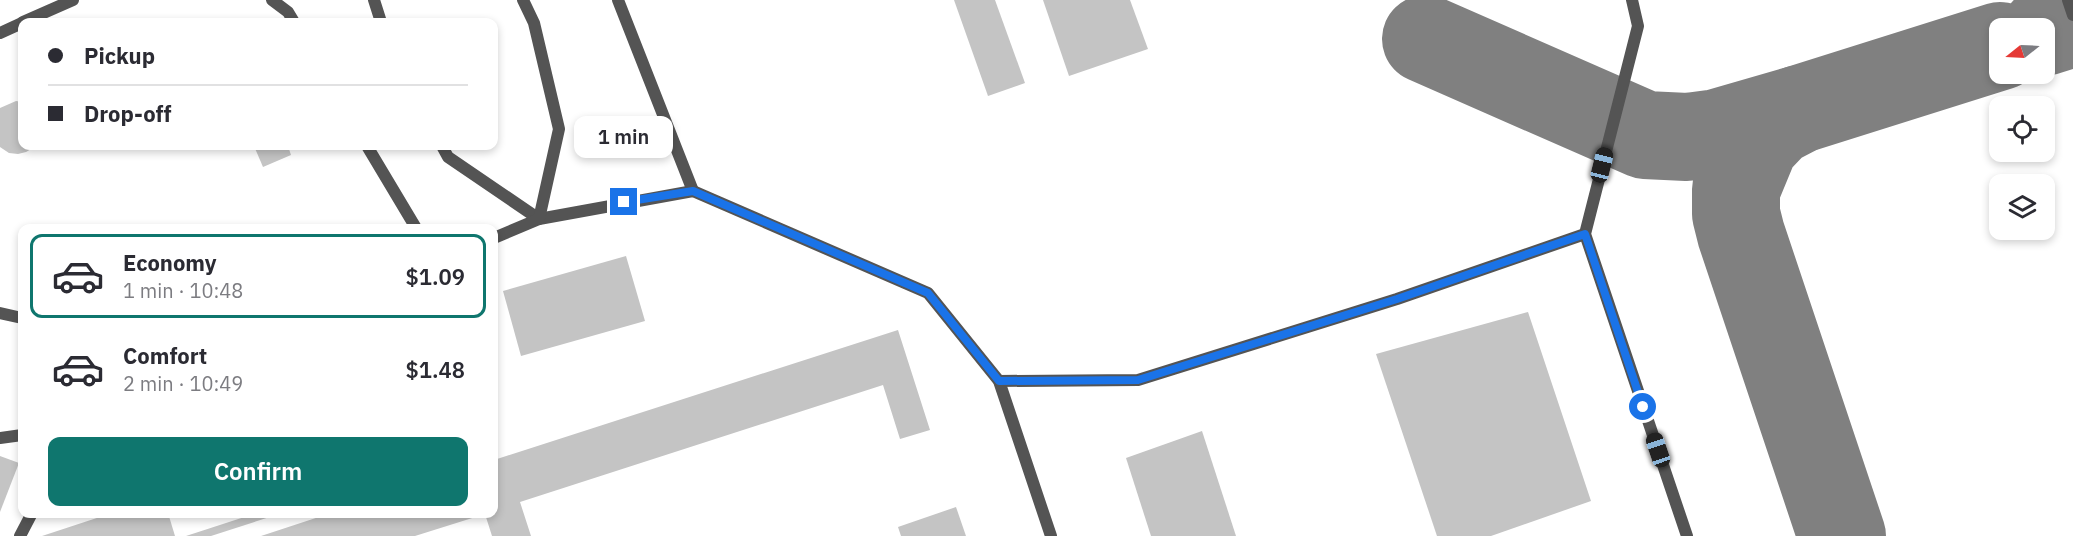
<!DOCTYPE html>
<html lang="en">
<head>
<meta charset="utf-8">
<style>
	:root { --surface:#fff; --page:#f2f2f3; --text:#2b2b33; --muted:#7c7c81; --line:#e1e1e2; --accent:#0f766e }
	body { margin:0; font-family:"IBM Plex Sans",sans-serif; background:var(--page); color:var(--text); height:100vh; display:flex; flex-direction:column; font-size:22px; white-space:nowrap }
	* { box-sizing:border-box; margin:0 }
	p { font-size:20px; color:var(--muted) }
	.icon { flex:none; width:33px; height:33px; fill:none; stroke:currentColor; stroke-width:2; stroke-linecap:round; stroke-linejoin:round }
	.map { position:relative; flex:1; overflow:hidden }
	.panel { position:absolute; left:18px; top:224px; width:480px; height:294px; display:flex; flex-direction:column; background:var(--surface); border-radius:12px; box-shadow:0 3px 9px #0003 }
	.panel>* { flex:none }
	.banner { position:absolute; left:18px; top:18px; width:480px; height:132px; border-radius:12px; box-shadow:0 3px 9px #0003; display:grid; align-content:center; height:132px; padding:0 30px; background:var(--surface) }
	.needle { width:39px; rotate:252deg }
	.fabs { position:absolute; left:1989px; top:18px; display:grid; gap:12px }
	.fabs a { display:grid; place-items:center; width:66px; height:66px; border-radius:12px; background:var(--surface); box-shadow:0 3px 9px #0003; font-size:30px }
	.end { position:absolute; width:27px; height:27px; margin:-14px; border:8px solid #1a73e8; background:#fff; box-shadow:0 0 0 3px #fff }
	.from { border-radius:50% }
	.bubble { position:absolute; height:42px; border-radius:12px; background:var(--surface); box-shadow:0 3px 9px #0003; font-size:20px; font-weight:600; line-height:42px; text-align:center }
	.car { position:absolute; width:18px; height:36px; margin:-18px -9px; border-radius:8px; box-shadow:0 0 4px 2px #0007; background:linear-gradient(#222 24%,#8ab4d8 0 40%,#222 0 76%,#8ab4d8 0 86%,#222 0) }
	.banner b { display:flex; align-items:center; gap:21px; height:57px; font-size:22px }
	.banner b+b { border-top:2px solid var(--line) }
	.banner i { width:15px; height:15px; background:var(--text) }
	ul { padding:10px 0 0; list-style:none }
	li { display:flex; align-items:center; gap:18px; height:84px; margin:0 12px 9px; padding:0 18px; border:3px solid transparent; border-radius:12px }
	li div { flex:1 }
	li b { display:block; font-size:22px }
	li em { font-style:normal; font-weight:600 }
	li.active { border-color:var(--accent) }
	li>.icon { width:54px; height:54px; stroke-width:1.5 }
	.primary-button { display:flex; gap:12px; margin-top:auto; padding:12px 30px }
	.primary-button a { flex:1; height:69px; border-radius:12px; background:var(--accent); color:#fff; font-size:24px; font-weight:600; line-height:69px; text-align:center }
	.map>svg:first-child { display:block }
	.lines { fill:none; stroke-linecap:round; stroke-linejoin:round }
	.taxiway { stroke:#808080; stroke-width:88 }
	.building { fill:#c4c4c4 }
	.service { stroke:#545454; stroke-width:12 }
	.route { stroke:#1a73e8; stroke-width:8 }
</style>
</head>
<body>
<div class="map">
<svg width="2073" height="536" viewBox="0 0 2073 536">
	<rect width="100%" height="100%" fill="#fff"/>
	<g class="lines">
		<g class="taxiway">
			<path d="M 2044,32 L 2073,23"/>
			<path d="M 1426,39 L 1645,135 L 1687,137 L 1717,133 L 1800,109"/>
			<path d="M 1842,536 L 1741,234 L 1736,214 L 1736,189 L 1755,143 L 1775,122 L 1800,109 L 2000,46"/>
		</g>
	</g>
	<g class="building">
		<path d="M 954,0 L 995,0 L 1025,83 L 988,96 Z"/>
		<path d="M 1043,0 L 1130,0 L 1148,49 L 1069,76 Z"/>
		<path d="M 16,101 L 22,102 L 22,146 L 36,146 L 26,152 L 18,154 L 9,153 L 0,147 L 0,108 Z"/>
		<path d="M 254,146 L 288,146 L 291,155 L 263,167 Z"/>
		<path d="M 626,256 L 645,321 L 521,356 L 503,291 Z"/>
		<path d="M 1528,312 L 1591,501 L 1491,536 L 1437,536 L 1376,354 Z"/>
		<path d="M 898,330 L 930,430 L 900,439 L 883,385 L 520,502 L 531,536 L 492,536 L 485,514 L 415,536 L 261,536 L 331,513 L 494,513 L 494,460 Z"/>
		<path d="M 1202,431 L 1236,536 L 1151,536 L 1126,458 Z"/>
		<path d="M 0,456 L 19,463 L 0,512 Z"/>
		<path d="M 956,507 L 966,536 L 901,536 L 898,527 Z"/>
		<path d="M 112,513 L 168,513 L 175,536 L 42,536 Z"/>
		<path d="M 257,513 L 282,513 L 211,536 L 186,536 Z"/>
	</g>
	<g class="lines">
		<g class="service">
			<path d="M 272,0 L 288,12 L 294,22"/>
			<path d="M 374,0 L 381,22"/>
			<path d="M 618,0 L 693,191"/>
			<path d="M 1632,0 L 1638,26 L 1585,234 L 1687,536"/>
			<path d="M 2068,0 L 2073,15"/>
			<path d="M 23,22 L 73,0"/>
			<path d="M 0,33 L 22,23"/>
			<path d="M 367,146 L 416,228"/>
			<path d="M 442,146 L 448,157 L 539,219 L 693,191 L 928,293 L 999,381 L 1051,536"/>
			<path d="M 494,238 L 539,219 L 559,129 L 534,23 L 523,0"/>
			<path d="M 0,313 L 22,318"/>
			<path d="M 999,381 L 1138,380 L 1397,299 L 1585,234"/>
			<path d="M 0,438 L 22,435"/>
			<path d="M 20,536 L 32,513"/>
		</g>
	</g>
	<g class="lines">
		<path class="route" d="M 624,202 L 693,191 L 928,293 L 999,381 L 1138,380 L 1397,299 L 1585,234 L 1643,407"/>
	</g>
</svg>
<div class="fabs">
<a><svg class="needle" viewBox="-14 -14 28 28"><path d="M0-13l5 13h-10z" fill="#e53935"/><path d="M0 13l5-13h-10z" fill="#7c7c81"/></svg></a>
<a><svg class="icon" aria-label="locate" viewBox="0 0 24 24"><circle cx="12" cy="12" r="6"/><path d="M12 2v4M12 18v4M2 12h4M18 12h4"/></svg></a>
<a><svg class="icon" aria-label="layers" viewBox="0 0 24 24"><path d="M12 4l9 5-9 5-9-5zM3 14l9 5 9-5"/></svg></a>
</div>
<i class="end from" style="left:1643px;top:407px"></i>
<i class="end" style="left:624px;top:202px"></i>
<div class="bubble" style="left:574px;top:116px;width:99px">1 min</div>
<i class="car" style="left:1602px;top:165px;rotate:14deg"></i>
<i class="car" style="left:1658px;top:450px;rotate:341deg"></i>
<div class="banner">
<b><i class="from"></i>Pickup</b>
<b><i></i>Drop-off</b>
</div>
<section class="panel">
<ul>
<li class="active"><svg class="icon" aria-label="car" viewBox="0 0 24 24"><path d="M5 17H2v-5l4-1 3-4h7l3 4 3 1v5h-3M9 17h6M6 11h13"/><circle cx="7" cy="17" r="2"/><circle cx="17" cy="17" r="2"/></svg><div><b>Economy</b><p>1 min · 10:48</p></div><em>$1.09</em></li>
<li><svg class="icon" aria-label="car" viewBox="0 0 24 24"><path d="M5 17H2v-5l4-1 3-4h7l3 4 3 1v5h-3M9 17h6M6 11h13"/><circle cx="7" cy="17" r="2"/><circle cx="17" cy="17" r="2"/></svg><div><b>Comfort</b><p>2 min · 10:49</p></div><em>$1.48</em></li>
</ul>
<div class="primary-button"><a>Confirm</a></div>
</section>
</div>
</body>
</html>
